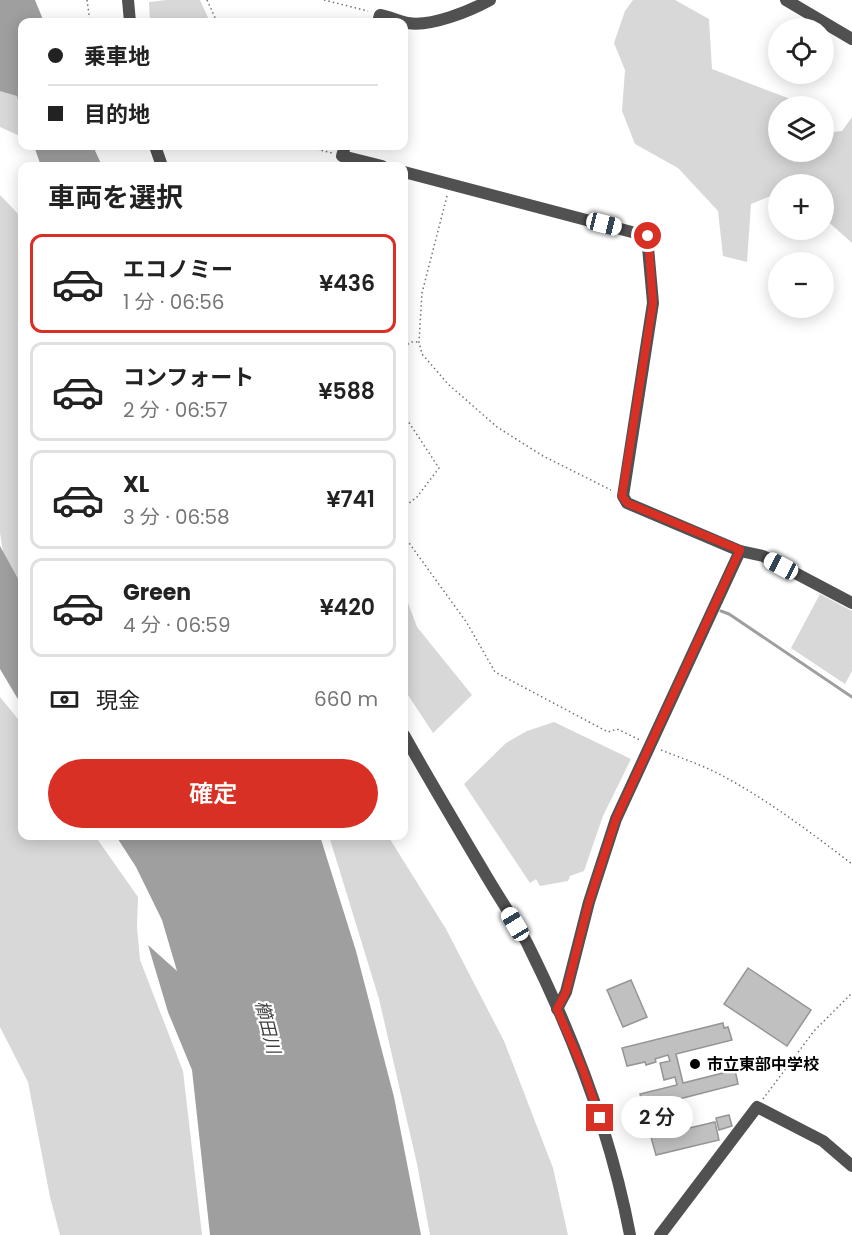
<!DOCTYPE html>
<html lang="ja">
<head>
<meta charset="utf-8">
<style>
	:root { --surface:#fff; --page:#f6f6f6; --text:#222; --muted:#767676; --line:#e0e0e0; --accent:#d93025 }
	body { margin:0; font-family:Poppins,"Noto Sans JP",sans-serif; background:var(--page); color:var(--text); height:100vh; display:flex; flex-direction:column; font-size:22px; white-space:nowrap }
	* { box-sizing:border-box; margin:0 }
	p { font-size:20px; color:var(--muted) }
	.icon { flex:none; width:33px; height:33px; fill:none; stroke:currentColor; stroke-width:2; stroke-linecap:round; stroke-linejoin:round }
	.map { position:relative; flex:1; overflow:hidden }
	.details { position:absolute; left:18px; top:162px; width:390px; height:678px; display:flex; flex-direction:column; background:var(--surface); border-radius:12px; box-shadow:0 3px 15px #0003 }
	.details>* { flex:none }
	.guide { position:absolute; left:18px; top:18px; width:390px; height:132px; border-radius:12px; box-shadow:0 3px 15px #0003; display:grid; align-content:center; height:132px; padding:0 30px; background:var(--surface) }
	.controls { position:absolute; left:768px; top:18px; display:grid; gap:12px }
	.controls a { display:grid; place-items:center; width:66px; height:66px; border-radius:50%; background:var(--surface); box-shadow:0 3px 15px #0003; font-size:30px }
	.end { position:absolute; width:27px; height:27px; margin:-14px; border:8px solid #d93025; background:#fff; box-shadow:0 0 0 3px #fff }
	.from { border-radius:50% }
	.bubble { position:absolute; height:42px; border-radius:21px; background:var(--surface); box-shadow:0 3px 15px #0003; font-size:20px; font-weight:600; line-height:42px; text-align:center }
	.car { position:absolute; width:18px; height:36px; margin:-18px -9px; border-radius:8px; box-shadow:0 0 4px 2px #0007; background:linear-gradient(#fff 24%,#345 0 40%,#fff 0 76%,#345 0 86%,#fff 0) }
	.guide b { display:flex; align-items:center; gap:21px; height:57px; font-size:22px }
	.guide b+b { border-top:2px solid var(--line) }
	.guide i { width:15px; height:15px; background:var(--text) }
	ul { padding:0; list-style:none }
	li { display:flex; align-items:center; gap:18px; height:99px; margin:0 12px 9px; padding:0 18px; border:3px solid var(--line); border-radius:12px }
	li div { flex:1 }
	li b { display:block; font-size:22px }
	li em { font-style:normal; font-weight:600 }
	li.current { border-color:var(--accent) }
	li>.icon { width:54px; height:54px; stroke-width:1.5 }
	h2 { padding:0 30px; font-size:27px; line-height:72px }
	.pay { display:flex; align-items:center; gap:15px; height:66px; padding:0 30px; font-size:22px }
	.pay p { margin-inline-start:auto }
	.button { display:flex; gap:12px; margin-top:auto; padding:12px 30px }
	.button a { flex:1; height:69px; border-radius:36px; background:var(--accent); color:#fff; font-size:24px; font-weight:600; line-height:69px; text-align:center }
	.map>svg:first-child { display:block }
	.green { fill:#d8d8d8 }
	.water { fill:#9f9f9f }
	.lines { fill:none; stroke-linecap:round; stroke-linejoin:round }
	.stream { stroke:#9f9f9f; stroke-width:3 }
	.building { fill:#c0c0c0; stroke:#959595; stroke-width:1.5 }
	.path { stroke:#737373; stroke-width:1.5; stroke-dasharray:1.5 3; stroke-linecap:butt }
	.street { stroke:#515151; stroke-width:12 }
	.route { stroke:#d93025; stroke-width:8 }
	.poi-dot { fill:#000; stroke:#fff; stroke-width:2 }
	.labels { text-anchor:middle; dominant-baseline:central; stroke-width:4.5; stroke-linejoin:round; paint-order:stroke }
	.poi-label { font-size:16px; font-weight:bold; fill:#000; stroke:#fff; text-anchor:start }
	.water-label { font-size:18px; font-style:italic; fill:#404040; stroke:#fff }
</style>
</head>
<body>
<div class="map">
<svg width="852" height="1235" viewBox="0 0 852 1235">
	<rect width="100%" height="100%" fill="#fff"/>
	<g class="green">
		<path d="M 167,0 L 200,0 L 210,22 L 150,22 L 149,2 Z"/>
		<path d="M 633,0 L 675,0 L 709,19 L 712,69 L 793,100 L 797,106 L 778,106 L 778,152 L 824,152 L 824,133 L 842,131 L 852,117 L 852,243 L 824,218 L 824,184 L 778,184 L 778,196 L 773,195 L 751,204 L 747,262 L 723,256 L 718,211 L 678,168 L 635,144 L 622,111 L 625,70 L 614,43 L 625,11 Z"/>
		<path d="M 0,47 L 22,83 L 22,137 L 0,127 Z"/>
		<path d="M 0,195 L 22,218 L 22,602 L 5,565 L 0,533 Z"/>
		<path d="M 404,592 L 417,627 L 472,695 L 433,733 L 404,689 Z"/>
		<path d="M 820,594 L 852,611 L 852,671 L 845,684 L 791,648 Z"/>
		<path d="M 0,697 L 22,724 L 22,836 L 95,836 L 138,897 L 137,927 L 140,960 L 183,1071 L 202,1235 L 60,1235 L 50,1197 L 28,1082 L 0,1027 Z"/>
		<path d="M 554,722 L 631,759 L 603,816 L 584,871 L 570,876 L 568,881 L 540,886 L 536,879 L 530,883 L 464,784 L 506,743 L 527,731 Z"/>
		<path d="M 329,836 L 388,836 L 446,929 L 504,1041 L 553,1168 L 568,1235 L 430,1235 L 417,1164 L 379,999 Z"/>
	</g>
	<g class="water">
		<path d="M 0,0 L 35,0 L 44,22 L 22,22 L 22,112 L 17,96 L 0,91 Z"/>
		<path d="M 34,146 L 93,146 L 102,166 L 41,166 Z"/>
		<path d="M 0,546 L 22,586 L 22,706 L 0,669 Z"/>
		<path d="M 116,836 L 320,836 L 356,951 L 394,1097 L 421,1235 L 210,1235 L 192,1070 L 168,1012 L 148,945 L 177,971 L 162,920 L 136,867 Z"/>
	</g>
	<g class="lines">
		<path class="stream" d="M 721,611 L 729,614 L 852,697"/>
	</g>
	<g class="building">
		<path d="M 748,968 L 811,1010 L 787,1046 L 724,1004 Z"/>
		<path d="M 631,980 L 647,1017 L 623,1027 L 607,990 Z"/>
		<path d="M 723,1023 L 724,1028 L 728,1027 L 732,1040 L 676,1054 L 683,1083 L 735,1070 L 738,1084 L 644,1108 L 640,1094 L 677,1085 L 675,1077 L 664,1080 L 660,1063 L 670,1061 L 668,1055 L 655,1059 L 656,1062 L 646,1065 L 645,1062 L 627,1066 L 622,1048 Z"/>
		<path d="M 729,1115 L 732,1126 L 719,1130 L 716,1118 Z"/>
		<path d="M 715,1122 L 719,1140 L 656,1155 L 651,1137 Z"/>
	</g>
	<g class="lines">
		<g class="path">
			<path d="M 87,0 L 90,22"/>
			<path d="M 207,0 L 217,22"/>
			<path d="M 324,0 L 368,11"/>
			<path d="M 304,146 L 332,153"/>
			<path d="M 447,196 L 422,293 L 419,342 L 422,354 L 448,384 L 497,427 L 543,456 L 611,490"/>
			<path d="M 404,347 L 411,342 L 418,342"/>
			<path d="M 404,415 L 439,468 L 417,497 L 404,507"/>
			<path d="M 404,536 L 467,623 L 495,672 L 608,732 L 617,729 L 640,740"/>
			<path d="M 661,750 C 681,758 702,765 721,775 C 768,800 810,832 852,864"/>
			<path d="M 763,1099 L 814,1031 L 852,993"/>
		</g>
		<g class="street">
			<path d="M 128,0 L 130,22"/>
			<path d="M 786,0 L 852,39"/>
			<path d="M 378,22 L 380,15 C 390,17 399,21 408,23 C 431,27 470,11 490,0"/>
			<path d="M 155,146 L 162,166"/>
			<path d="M 345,146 L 342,156 L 382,166"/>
			<path d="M 404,172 L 647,236 L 653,303 L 623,496 L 627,503 L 740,551 L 763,556 L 852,603"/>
			<path d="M 404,735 C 431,783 459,830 487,877 C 500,899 515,921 527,943 C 573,1035 611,1134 630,1235"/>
			<path d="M 557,1009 L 566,992 L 589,902 L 616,819 L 740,551"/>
			<path d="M 660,1235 L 757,1107 L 823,1141 L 852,1166"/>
		</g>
	</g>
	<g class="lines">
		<path class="route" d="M 600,1118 L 582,1067 L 557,1009 L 566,992 L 589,902 L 616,819 L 740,550 L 627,503 L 622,496 L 653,303 L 648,236"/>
	</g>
	<circle class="poi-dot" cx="695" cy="1064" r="6"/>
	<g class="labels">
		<g class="poi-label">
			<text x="707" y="1064">市立東部中学校</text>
		</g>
		<g class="water-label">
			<text transform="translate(268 1027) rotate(76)">櫛田川</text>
		</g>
	</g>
</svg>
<div class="controls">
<a><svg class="icon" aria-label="locate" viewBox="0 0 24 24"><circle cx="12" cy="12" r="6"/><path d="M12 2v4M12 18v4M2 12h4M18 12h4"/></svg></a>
<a><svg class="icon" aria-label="layers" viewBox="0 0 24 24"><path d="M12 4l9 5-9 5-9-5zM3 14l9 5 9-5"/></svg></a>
<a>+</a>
<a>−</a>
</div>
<i class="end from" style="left:648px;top:236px"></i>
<i class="end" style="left:600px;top:1118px"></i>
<div class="bubble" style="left:621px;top:1096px;width:72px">2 分</div>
<i class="car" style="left:604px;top:224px;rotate:104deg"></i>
<i class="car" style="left:781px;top:566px;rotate:298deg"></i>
<i class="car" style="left:515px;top:924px;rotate:329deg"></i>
<div class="guide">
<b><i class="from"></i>乗車地</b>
<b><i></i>目的地</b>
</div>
<section class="details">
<h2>車両を選択</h2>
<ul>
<li class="current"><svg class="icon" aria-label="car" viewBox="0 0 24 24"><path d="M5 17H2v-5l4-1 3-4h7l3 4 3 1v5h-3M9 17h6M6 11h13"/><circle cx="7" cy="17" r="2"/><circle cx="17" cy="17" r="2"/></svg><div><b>エコノミー</b><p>1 分 · 06:56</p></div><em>¥436</em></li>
<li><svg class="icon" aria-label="car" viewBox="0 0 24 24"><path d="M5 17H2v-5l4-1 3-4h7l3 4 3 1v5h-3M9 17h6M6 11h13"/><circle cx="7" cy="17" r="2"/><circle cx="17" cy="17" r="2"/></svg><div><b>コンフォート</b><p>2 分 · 06:57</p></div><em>¥588</em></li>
<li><svg class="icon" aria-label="car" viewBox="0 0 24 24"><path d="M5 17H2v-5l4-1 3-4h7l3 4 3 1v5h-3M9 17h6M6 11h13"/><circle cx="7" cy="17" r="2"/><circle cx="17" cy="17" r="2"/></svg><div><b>XL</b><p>3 分 · 06:58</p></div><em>¥741</em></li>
<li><svg class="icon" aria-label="car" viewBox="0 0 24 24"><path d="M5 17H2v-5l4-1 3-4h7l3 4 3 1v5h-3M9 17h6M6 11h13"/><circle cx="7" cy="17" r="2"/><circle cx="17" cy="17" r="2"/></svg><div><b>Green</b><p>4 分 · 06:59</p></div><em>¥420</em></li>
</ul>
<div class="pay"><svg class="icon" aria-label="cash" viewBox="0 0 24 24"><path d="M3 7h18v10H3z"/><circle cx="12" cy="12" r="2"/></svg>現金<p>660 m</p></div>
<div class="button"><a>確定</a></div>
</section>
</div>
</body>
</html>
